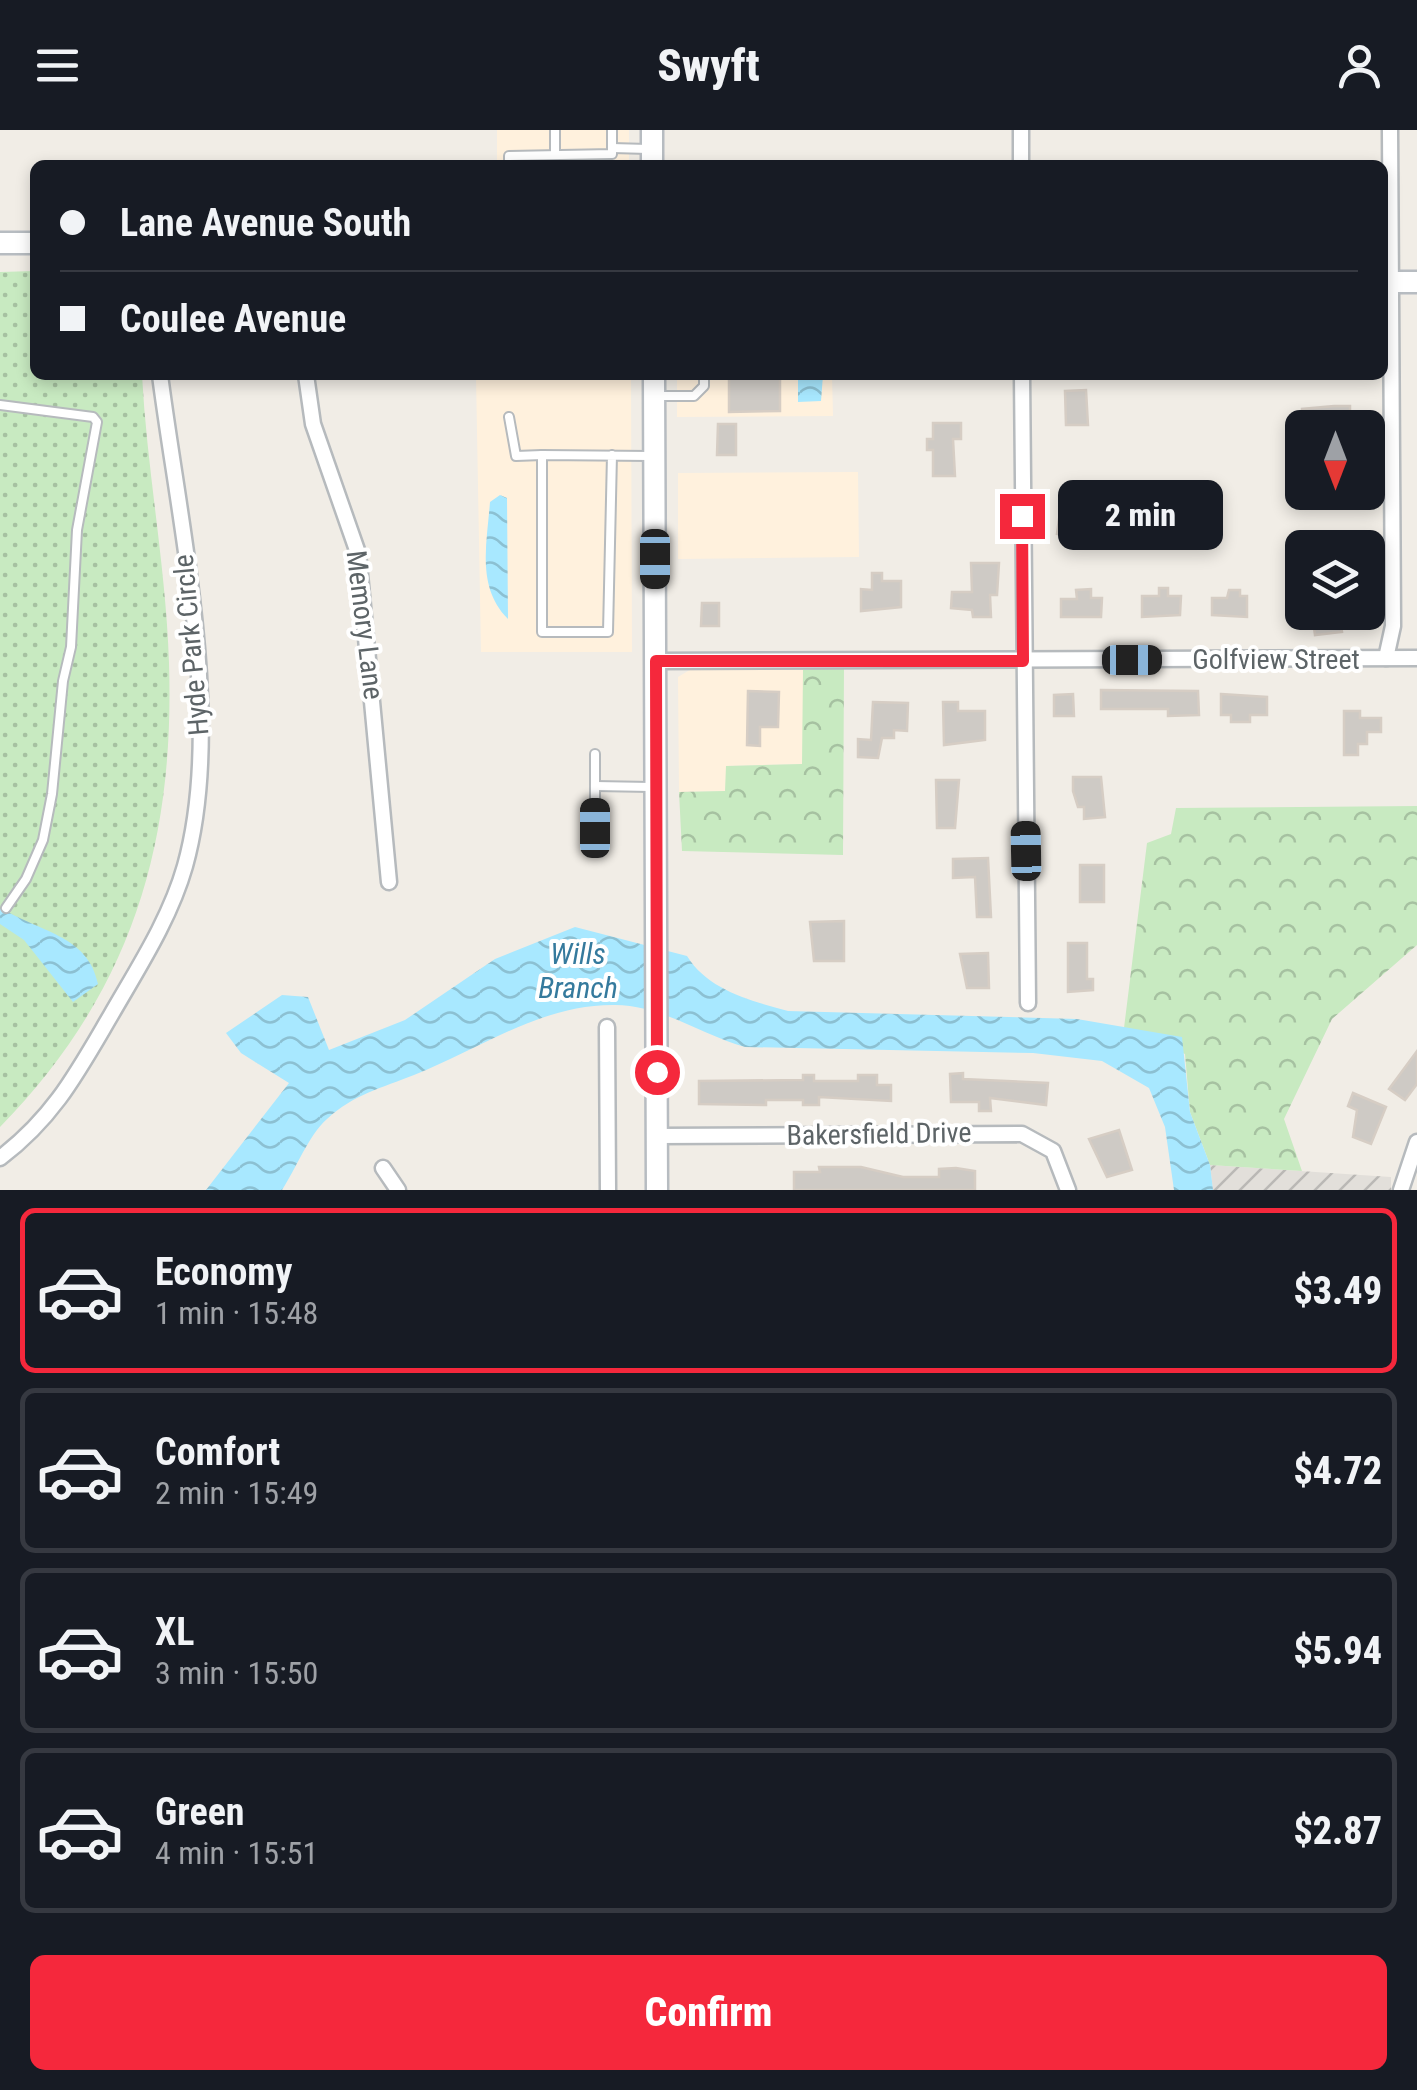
<!DOCTYPE html>
<html lang="en">
<head>
<meta charset="utf-8">
<style>
	:root { --surface:#171b24; --page:#242831; --text:#f1f3f6; --muted:#9ea1a6; --line:#363941; --accent:#f5283c }
	body { margin:0; font-family:"Roboto Condensed",sans-serif; background:var(--page); color:var(--text); height:100vh; display:flex; flex-direction:column; font-size:38px; white-space:nowrap }
	* { box-sizing:border-box; margin:0 }
	p { font-size:32px; color:var(--muted) }
	.icon { flex:none; width:55px; height:55px; fill:none; stroke:currentColor; stroke-width:2; stroke-linecap:round; stroke-linejoin:round }
	.map { position:relative; height:1060px; overflow:hidden }
	.details { display:flex; flex-direction:column; background:var(--surface); flex:1 }
	.details>* { flex:none }
	.hud { position:absolute; left:30px; top:30px; width:1358px; height:220px; border-radius:15px; box-shadow:0 5px 15px #0003; display:grid; align-content:center; height:220px; padding:0 30px; background:var(--surface) }
	.needle { width:65px; rotate:180deg }
	.fabs { position:absolute; left:1285px; top:280px; display:grid; gap:20px }
	.fabs a { display:grid; place-items:center; width:100px; height:100px; border-radius:15px; background:var(--surface); box-shadow:0 5px 15px #0003; font-size:50px }
	.end { position:absolute; width:45px; height:45px; margin:-22px; border:12px solid #f5283c; background:#fff; box-shadow:0 0 0 5px #fff }
	.from { border-radius:50% }
	.bubble { position:absolute; height:70px; border-radius:15px; background:var(--surface); box-shadow:0 5px 15px #0003; font-size:32px; font-weight:800; line-height:70px; text-align:center }
	.car { position:absolute; width:30px; height:60px; margin:-30px -15px; border-radius:12px; box-shadow:0 0 8px 2px #0007; background:linear-gradient(#222 24%,#8ab4d8 0 40%,#222 0 76%,#8ab4d8 0 86%,#222 0) }
	.hud b { display:flex; align-items:center; gap:35px; height:95px; font-size:38px }
	.hud b+b { border-top:2px solid var(--line) }
	.hud i { width:25px; height:25px; background:var(--text) }
	ul { padding:18px 0 0; list-style:none }
	li { display:flex; align-items:center; gap:30px; height:165px; margin:0 20px 15px; padding:0 10px; border:5px solid var(--line); border-radius:15px }
	li div { flex:1 }
	li b { display:block; font-size:38px }
	li em { font-style:normal; font-weight:800 }
	li.on { border-color:var(--accent) }
	li>.icon { width:90px; height:90px; stroke-width:1.5 }
	.button { display:flex; gap:20px; margin-top:auto; padding:20px 30px }
	.button a { flex:1; height:115px; border-radius:15px; background:var(--accent); color:#fff; font-size:40px; font-weight:800; line-height:115px; text-align:center }
	header { display:flex; justify-content:space-between; align-items:center; height:130px; padding:0 30px; background:var(--surface); font-size:45px; font-weight:800 }
	.map>svg:first-child { display:block }
	.commercial { fill:#fff1dd }
	.industrial { fill:url(#industrial-furrows) }
	.grass { fill:url(#grass-dots) }
	.forest { fill:url(#forest-crowns) }
	.water { fill:url(#water-waves) }
	.building { fill:#cecac5; stroke:#d6cdc4; stroke-width:2.5 }
	.lines { fill:none; stroke-linecap:round; stroke-linejoin:round }
	.lane-casing { stroke:#b6babd; stroke-width:12 }
	.street-casing { stroke:#b6babd; stroke-width:19 }
	.secondary-casing { stroke:#b7bcc1; stroke-width:25 }
	.lane { stroke:#fff; stroke-width:8 }
	.street { stroke:#fff; stroke-width:14 }
	.secondary { stroke:#fff; stroke-width:20 }
	.route { stroke:#f5283c; stroke-width:12 }
	.labels { text-anchor:middle; dominant-baseline:central; stroke-width:8; stroke-linejoin:round; paint-order:stroke }
	.street-label { font-size:28px; fill:#5d6467; stroke:#fff }
	.water-label { font-size:30px; font-style:italic; fill:#357a9d; stroke:#fff }
</style>
</head>
<body>
<header><svg class="icon" aria-label="menu" viewBox="0 0 24 24"><path d="M4 6h16M4 12h16M4 18h16"/></svg>Swyft<svg class="icon" aria-label="person" viewBox="0 0 24 24"><circle cx="12" cy="8" r="4"/><path d="M4 21q1-7 8-7t8 7"/></svg></header>
<div class="map">
<svg width="1417" height="1060" viewBox="0 0 1417 1060">
	<defs>
		<pattern id="industrial-furrows" width="10" height="10" patternUnits="userSpaceOnUse" patternTransform="scale(2.5)"><rect width="10" height="10" fill="#e2dfda"/><path d="M-1 1l2-2M0 10L10 0M9 11l2-2" fill="none" stroke="#bab8b5"/></pattern>
		<pattern id="grass-dots" width="8" height="8" patternUnits="userSpaceOnUse" patternTransform="scale(2.5)"><rect width="8" height="8" fill="#c8eac1"/><path d="M2 2h.1M6 6h.1" fill="none" stroke="#a6c1a1" stroke-width="1.8" stroke-linecap="round"/></pattern>
		<pattern id="forest-crowns" width="20" height="18" patternUnits="userSpaceOnUse" patternTransform="scale(2.5)"><rect width="20" height="18" fill="#c8eac1"/><path d="M2 6a3 3 0 1 1 6 0M12 15a3 3 0 1 1 6 0" fill="none" stroke="#a6c1a1"/></pattern>
		<pattern id="water-waves" width="16" height="10" patternUnits="userSpaceOnUse" patternTransform="scale(2.5)"><rect width="16" height="10" fill="#a8e8ff"/><path d="M0 5q4-4 8 0t8 0" fill="none" stroke="#8cc0d2"/></pattern>
	</defs>
	<rect width="100%" height="100%" fill="#f1ede6"/>
	<g class="commercial">
		<rect x="497" y="0" width="132" height="35"/>
		<path d="M 476,245 L 631,245 L 632,522 L 481,522 Z"/>
		<path d="M 677,245 L 832,245 L 833,286 L 677,287 Z"/>
		<path d="M 858,342 L 859,427 L 678,429 L 678,343 Z"/>
		<path d="M 693,538 L 803,540 L 803,634 L 727,636 L 726,661 L 679,662 L 678,547 Z"/>
	</g>
	<path class="industrial" d="M 1210,1035 L 1391,1047 L 1391,1060 L 1213,1060 Z"/>
	<path class="grass" d="M 35,141 L 35,245 L 142,245 C 147,341 166,437 169,533 C 175,717 130,864 0,997 L 0,142 Z"/>
	<g class="forest">
		<path d="M 844,536 L 843,725 L 682,721 L 679,662 L 725,661 L 726,636 L 802,634 L 803,540 Z"/>
		<path d="M 1417,676 L 1417,815 L 1332,889 L 1284,989 L 1302,1041 L 1210,1035 L 1190,982 L 1185,924 L 1124,898 L 1147,713 L 1171,704 L 1176,678 Z"/>
	</g>
	<g class="water">
		<path d="M 798,245 L 823,245 L 821,271 L 798,272 Z"/>
		<path d="M 500,365 L 507,368 L 508,489 C 476,457 487,413 490,372 Z"/>
		<path d="M 0,777 C 37,802 88,804 98,854 L 73,872 L 24,810 L 0,794 Z"/>
		<path d="M 575,797 L 687,826 C 708,860 751,871 788,881 L 1077,889 L 1182,907 L 1190,982 L 1210,1035 L 1213,1060 L 1174,1060 L 1165,997 L 1149,958 L 1102,931 L 1033,923 L 745,917 C 702,905 661,875 615,875 C 541,874 480,919 414,945 C 382,958 354,964 327,989 C 308,1006 296,1039 282,1060 L 206,1060 L 289,953 L 241,923 L 226,903 L 282,865 L 308,867 L 329,920 L 405,890 L 495,829 Z"/>
	</g>
	<g class="building">
		<path d="M 729,245 L 780,245 L 780,281 L 729,282 Z"/>
		<path d="M 1086,260 L 1088,295 L 1066,295 L 1065,261 Z"/>
		<path d="M 1334,276 L 1350,276 L 1350,294 L 1308,298 L 1308,291 L 1302,291 L 1302,279 Z"/>
		<path d="M 933,293 L 961,293 L 961,309 L 953,309 L 955,346 L 933,346 L 933,320 L 927,320 L 927,309 L 933,309 Z"/>
		<path d="M 718,294 L 736,294 L 736,325 L 717,325 Z"/>
		<path d="M 1063,360 L 1074,360 L 1078,407 L 1057,404 Z"/>
		<path d="M 971,433 L 999,433 L 997,465 L 990,465 L 991,487 L 973,487 L 972,480 L 951,478 L 952,462 L 972,462 Z"/>
		<path d="M 872,443 L 882,443 L 882,451 L 901,451 L 901,477 L 861,481 L 861,459 L 872,460 Z"/>
		<path d="M 1159,458 L 1168,458 L 1168,466 L 1181,466 L 1180,485 L 1142,487 L 1142,466 L 1159,466 Z"/>
		<path d="M 1091,459 L 1091,468 L 1102,468 L 1101,487 L 1061,487 L 1061,469 L 1077,469 L 1076,460 Z"/>
		<path d="M 1229,460 L 1240,460 L 1240,466 L 1247,466 L 1247,487 L 1212,485 L 1212,468 L 1227,468 Z"/>
		<path d="M 702,473 L 719,473 L 719,496 L 701,496 Z"/>
		<path d="M 1340,485 L 1342,502 L 1315,505 L 1313,490 Z"/>
		<path d="M 1101,560 L 1198,561 L 1199,585 L 1168,586 L 1168,579 L 1101,579 Z"/>
		<path d="M 748,561 L 779,562 L 778,597 L 760,597 L 760,616 L 747,615 Z"/>
		<path d="M 1073,564 L 1074,586 L 1054,586 L 1054,565 Z"/>
		<path d="M 1221,564 L 1267,567 L 1267,585 L 1250,585 L 1250,592 L 1231,592 L 1231,585 L 1221,585 Z"/>
		<path d="M 873,572 L 908,573 L 907,601 L 894,600 L 894,608 L 882,608 L 878,628 L 858,627 L 858,609 L 871,610 Z"/>
		<path d="M 943,572 L 958,572 L 958,581 L 985,581 L 985,610 L 944,615 Z"/>
		<path d="M 1344,581 L 1360,581 L 1360,588 L 1381,588 L 1381,602 L 1367,602 L 1367,614 L 1358,614 L 1358,625 L 1344,625 Z"/>
		<path d="M 1073,647 L 1101,647 L 1105,687 L 1084,689 L 1084,677 L 1078,677 L 1073,661 Z"/>
		<path d="M 936,650 L 959,650 L 955,698 L 937,698 Z"/>
		<path d="M 988,728 L 991,787 L 977,787 L 975,747 L 953,748 L 953,729 Z"/>
		<rect x="1080" y="735" width="24" height="37"/>
		<path d="M 844,791 L 844,831 L 814,831 L 810,792 Z"/>
		<path d="M 1068,813 L 1087,813 L 1087,849 L 1093,849 L 1093,860 L 1068,862 Z"/>
		<path d="M 988,823 L 989,858 L 967,858 L 960,824 Z"/>
		<path d="M 1417,921 L 1417,954 L 1405,970 L 1389,959 Z"/>
		<path d="M 963,943 L 963,949 L 1048,953 L 1046,975 L 990,968 L 991,981 L 979,981 L 979,972 L 951,972 L 950,944 Z"/>
		<path d="M 803,945 L 814,945 L 814,951 L 858,951 L 858,945 L 877,945 L 877,955 L 891,955 L 891,971 L 819,967 L 819,975 L 803,975 L 803,970 L 766,970 L 766,975 L 699,974 L 699,951 L 803,950 Z"/>
		<path d="M 1353,963 L 1386,977 L 1371,1014 L 1353,1007 L 1357,980 L 1348,976 Z"/>
		<path d="M 1119,1000 L 1132,1040 L 1107,1047 L 1089,1009 Z"/>
		<path d="M 819,1037 L 861,1037 L 903,1047 L 939,1047 L 939,1039 L 956,1038 L 975,1041 L 975,1060 L 794,1060 L 794,1042 L 820,1042 Z"/>
	</g>
	<g class="lines">
		<g class="lane-casing">
			<g id="lane">
				<path d="M 555,0 L 555,24"/>
				<path d="M 612,18 L 648,19"/>
				<path d="M 509,35 L 509,26 L 612,24 L 612,0"/>
				<path d="M 654,266 L 694,266 L 704,256 L 704,245"/>
				<path d="M 0,275 L 93,287 L 97,292 L 77,400 L 71,517 L 63,551 L 52,664 L 43,710 L 26,749 L 6,778"/>
				<path d="M 509,287 L 516,326 L 542,325"/>
				<path d="M 612,325 L 608,502 L 542,502 L 542,325 L 650,326"/>
				<path d="M 595,624 L 595,698"/>
				<path d="M 595,656 L 651,657"/>
			</g>
		</g>
		<g class="street-casing">
			<g id="street">
				<path d="M 1021,0 L 1021,35"/>
				<path d="M 306,245 L 313,294 L 358,423 L 389,752"/>
				<path d="M 1022,245 L 1028,873"/>
				<path d="M 1386,528 L 1393,496 L 1390,0"/>
				<path d="M 656,531 L 1417,528"/>
				<path d="M 607,897 L 608,1060"/>
				<path d="M 657,1006 L 1022,1004 L 1053,1021 L 1068,1060"/>
				<path d="M 0,1028 C 54,987 77,943 111,885 C 138,838 170,789 185,736 C 225,593 179,393 160,245"/>
				<path d="M 383,1038 L 398,1060"/>
				<path d="M 1401,1060 L 1417,1012"/>
			</g>
		</g>
		<g class="secondary-casing">
			<g id="secondary">
				<path d="M 652,0 L 652,35"/>
				<path d="M 0,113 L 35,113"/>
				<path d="M 1382,152 L 1417,152"/>
				<path d="M 654,245 L 657,1060"/>
			</g>
		</g>
		<use href="#lane" class="lane"/>
		<use href="#street" class="street"/>
		<use href="#secondary" class="secondary"/>
	</g>
	<g class="lines">
		<path class="route" d="M 657,942 L 656,531 L 1023,531 L 1022,386"/>
	</g>
	<g class="labels">
		<g class="street-label">
			<text transform="translate(365 495) rotate(83)">Memory Lane</text>
			<text transform="translate(191 515) rotate(-95)">Hyde Park Circle</text>
			<text x="1276" y="529">Golfview Street</text>
			<text transform="translate(879 1004) rotate(-1)">Bakersfield Drive</text>
		</g>
		<g class="water-label">
			<text x="578" y="823">Wills<tspan x="578" dy="34">Branch</tspan></text>
		</g>
	</g>
</svg>
<div class="fabs">
<a><svg class="needle" viewBox="-14 -14 28 28"><path d="M0-13l5 13h-10z" fill="#e53935"/><path d="M0 13l5-13h-10z" fill="#9ea1a6"/></svg></a>
<a><svg class="icon" aria-label="layers" viewBox="0 0 24 24"><path d="M12 4l9 5-9 5-9-5zM3 14l9 5 9-5"/></svg></a>
</div>
<i class="end from" style="left:657px;top:942px"></i>
<i class="end" style="left:1022px;top:386px"></i>
<div class="bubble" style="left:1058px;top:350px;width:165px">2 min</div>
<i class="car" style="left:655px;top:429px;rotate:180deg"></i>
<i class="car" style="left:1132px;top:530px;rotate:90deg"></i>
<i class="car" style="left:595px;top:698px;rotate:0deg"></i>
<i class="car" style="left:1026px;top:721px;rotate:359deg"></i>
<div class="hud">
<b><i class="from"></i>Lane Avenue South</b>
<b><i></i>Coulee Avenue</b>
</div>
</div>
<section class="details">
<ul>
<li class="on"><svg class="icon" aria-label="car" viewBox="0 0 24 24"><path d="M5 17H2v-5l4-1 3-4h7l3 4 3 1v5h-3M9 17h6M6 11h13"/><circle cx="7" cy="17" r="2"/><circle cx="17" cy="17" r="2"/></svg><div><b>Economy</b><p>1 min · 15:48</p></div><em>$3.49</em></li>
<li><svg class="icon" aria-label="car" viewBox="0 0 24 24"><path d="M5 17H2v-5l4-1 3-4h7l3 4 3 1v5h-3M9 17h6M6 11h13"/><circle cx="7" cy="17" r="2"/><circle cx="17" cy="17" r="2"/></svg><div><b>Comfort</b><p>2 min · 15:49</p></div><em>$4.72</em></li>
<li><svg class="icon" aria-label="car" viewBox="0 0 24 24"><path d="M5 17H2v-5l4-1 3-4h7l3 4 3 1v5h-3M9 17h6M6 11h13"/><circle cx="7" cy="17" r="2"/><circle cx="17" cy="17" r="2"/></svg><div><b>XL</b><p>3 min · 15:50</p></div><em>$5.94</em></li>
<li><svg class="icon" aria-label="car" viewBox="0 0 24 24"><path d="M5 17H2v-5l4-1 3-4h7l3 4 3 1v5h-3M9 17h6M6 11h13"/><circle cx="7" cy="17" r="2"/><circle cx="17" cy="17" r="2"/></svg><div><b>Green</b><p>4 min · 15:51</p></div><em>$2.87</em></li>
</ul>
<div class="button"><a>Confirm</a></div>
</section>
</body>
</html>
